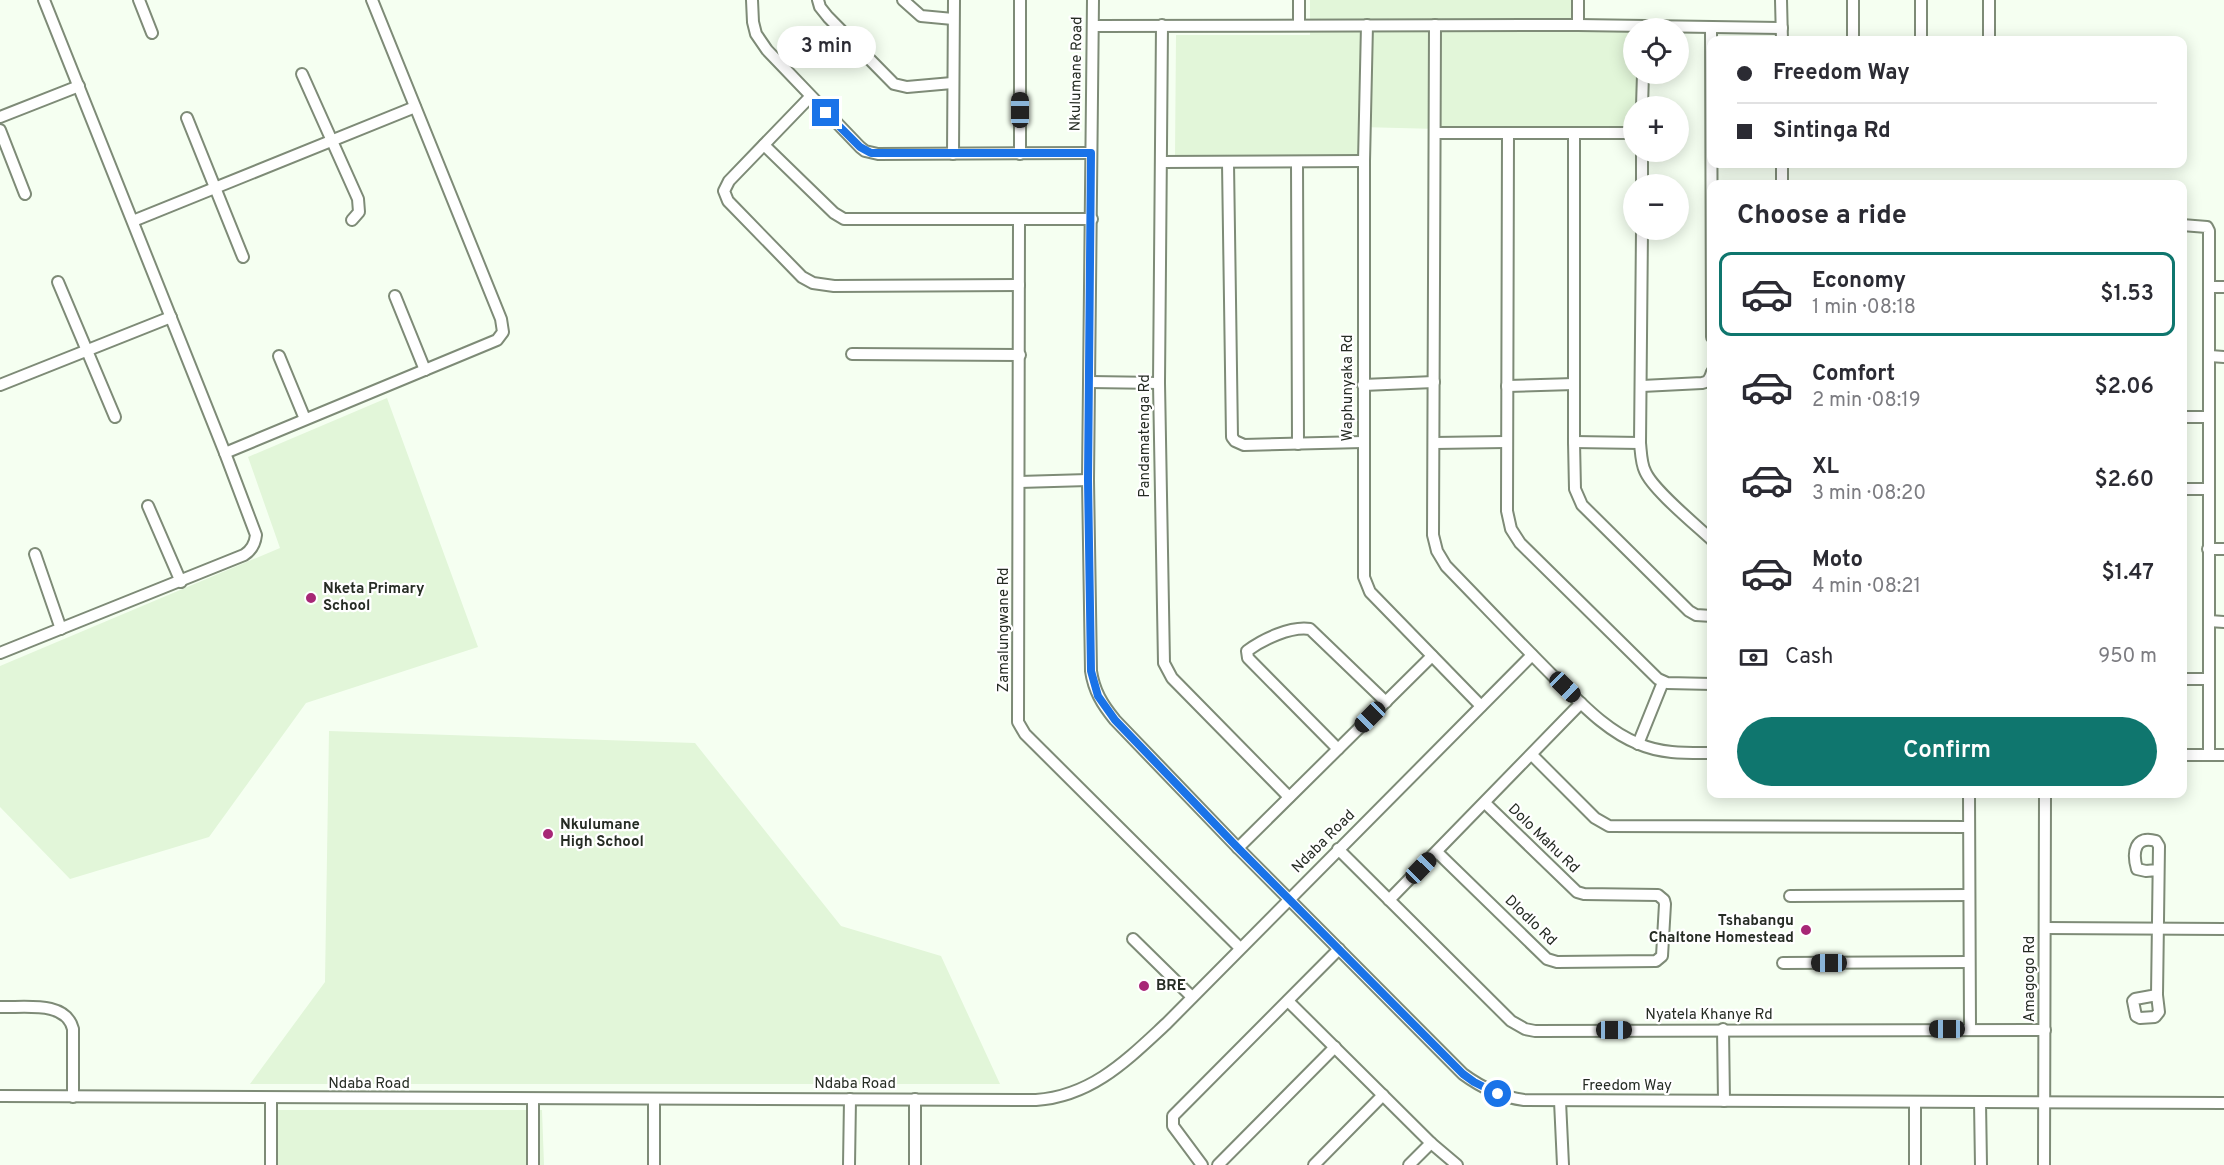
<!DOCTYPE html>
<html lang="en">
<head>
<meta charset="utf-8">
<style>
	:root { --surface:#fff; --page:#f2f2f3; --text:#2b2b33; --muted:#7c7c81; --line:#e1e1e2; --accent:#0f766e }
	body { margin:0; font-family:Overpass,sans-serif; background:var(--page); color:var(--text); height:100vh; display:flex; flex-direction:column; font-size:22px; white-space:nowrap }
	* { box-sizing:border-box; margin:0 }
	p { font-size:20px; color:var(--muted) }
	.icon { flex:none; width:33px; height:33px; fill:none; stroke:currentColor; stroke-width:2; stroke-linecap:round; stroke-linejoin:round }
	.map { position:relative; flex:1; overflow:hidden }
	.side { position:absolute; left:1707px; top:180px; width:480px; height:618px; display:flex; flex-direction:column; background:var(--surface); border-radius:12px; box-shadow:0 3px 15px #0003 }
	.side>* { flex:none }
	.banner { position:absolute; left:1707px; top:36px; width:480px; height:132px; border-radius:12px; box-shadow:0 3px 15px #0003; display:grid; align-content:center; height:132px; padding:0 30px; background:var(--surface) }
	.buttons { position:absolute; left:1623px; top:18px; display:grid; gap:12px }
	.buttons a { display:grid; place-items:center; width:66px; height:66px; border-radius:50%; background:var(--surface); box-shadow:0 3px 15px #0003; font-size:30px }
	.end { position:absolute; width:27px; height:27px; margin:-14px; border:8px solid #1a73e8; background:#fff; box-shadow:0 0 0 3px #fff }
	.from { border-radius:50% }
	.bubble { position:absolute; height:42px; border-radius:21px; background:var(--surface); box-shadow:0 3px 15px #0003; font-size:20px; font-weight:600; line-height:42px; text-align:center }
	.car { position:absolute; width:18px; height:36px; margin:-18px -9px; border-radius:8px; box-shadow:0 0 4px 2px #0007; background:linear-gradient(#222 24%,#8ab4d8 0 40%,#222 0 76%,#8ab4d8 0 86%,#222 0) }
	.banner b { display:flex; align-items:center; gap:21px; height:57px; font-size:22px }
	.banner b+b { border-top:2px solid var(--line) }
	.banner i { width:15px; height:15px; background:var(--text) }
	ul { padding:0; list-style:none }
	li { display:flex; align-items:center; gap:18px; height:84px; margin:0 12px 9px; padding:0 18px; border:3px solid transparent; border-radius:12px }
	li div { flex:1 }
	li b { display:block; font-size:22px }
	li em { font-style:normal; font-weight:600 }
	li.current { border-color:var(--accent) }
	li>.icon { width:54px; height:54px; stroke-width:1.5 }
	h2 { padding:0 30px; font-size:27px; line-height:72px }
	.pay { display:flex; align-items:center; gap:15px; height:66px; padding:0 30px; font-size:22px }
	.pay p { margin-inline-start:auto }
	.cta { display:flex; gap:12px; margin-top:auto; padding:12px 30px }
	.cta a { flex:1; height:69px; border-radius:36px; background:var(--accent); color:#fff; font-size:24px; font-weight:600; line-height:69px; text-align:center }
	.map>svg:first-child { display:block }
	.built { fill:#e2f6d9 }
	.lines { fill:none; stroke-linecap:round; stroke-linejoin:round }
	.street-casing { stroke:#7e8b77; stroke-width:14 }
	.street { stroke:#fff; stroke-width:10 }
	.route { stroke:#1a73e8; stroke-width:8 }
	.poi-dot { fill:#a72776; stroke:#fff; stroke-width:2 }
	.labels { text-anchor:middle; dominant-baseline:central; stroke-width:4.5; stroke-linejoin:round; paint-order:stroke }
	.street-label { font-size:15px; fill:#262c24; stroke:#fff }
	.poi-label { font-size:15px; font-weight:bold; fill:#262c24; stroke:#fff; text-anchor:start }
</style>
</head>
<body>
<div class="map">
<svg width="2224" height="1165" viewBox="0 0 2224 1165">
	<rect width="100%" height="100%" fill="#f5fff1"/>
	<g class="built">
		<path d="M 1310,0 L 1573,0 L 1574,32 L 1633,32 L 1634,74 L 1638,74 L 1638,106 L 1634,106 L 1633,134 L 1360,127 L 1359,155 L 1175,156 L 1176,35 L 1310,35 Z"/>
		<path d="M 387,398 L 478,647 L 306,703 L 209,837 L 70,879 L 0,807 L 0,666 L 280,548 L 248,457 Z"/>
		<path d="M 329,731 L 695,743 L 841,926 L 941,956 L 1000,1084 L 250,1084 L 325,982 Z"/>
		<path d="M 265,1110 L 542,1110 L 544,1165 L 267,1165 Z"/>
	</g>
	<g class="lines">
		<g class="street-casing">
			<g id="street">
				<path d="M 139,0 L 152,33"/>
				<path d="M 752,0 L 753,22 L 756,34 L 767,50 L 860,147 L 865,151 L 878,154 L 1091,153"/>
				<path d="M 818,0 L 820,7 L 828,17 L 894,84 L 907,87 L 952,83"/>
				<path d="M 903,0 L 921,16 L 953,19"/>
				<path d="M 1093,0 L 1088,480 L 1091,671 C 1094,691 1102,704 1115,720 L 1238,848 L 1463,1074 C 1482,1088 1501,1097 1524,1100 L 2224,1103"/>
				<path d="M 1299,0 L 1299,25"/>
				<path d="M 1781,0 L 1782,40"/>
				<path d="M 1162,25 L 1159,383 L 1164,663 L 1172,678 L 1289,797"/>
				<path d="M 1367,25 L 1364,161 L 1364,577 L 1370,592 L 1481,706"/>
				<path d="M 1435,25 L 1433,535 L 1437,551 L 1446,566 C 1483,604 1519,642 1556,679 C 1581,703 1606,731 1639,744 C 1662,754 1687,753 1712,753"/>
				<path d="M 1578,25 L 1578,0"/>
				<path d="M 1093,26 L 1578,25 L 1782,28"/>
				<path d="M 1711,28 L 1712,337"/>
				<path d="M 1853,40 L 1853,0"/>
				<path d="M 1921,40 L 1921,0"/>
				<path d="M 1989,40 L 1989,0"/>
				<path d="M 302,74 L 358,199 L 359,212 L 352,220"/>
				<path d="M 810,97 L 729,181 L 724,191 L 728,201 L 802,277 L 813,283 L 834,286 L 1019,285"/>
				<path d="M 1642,106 L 1643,74"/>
				<path d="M 0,117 L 79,86"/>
				<path d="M 187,118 L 243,257"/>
				<path d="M 0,130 L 25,194"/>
				<path d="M 1436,133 L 1634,133"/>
				<path d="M 1508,133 L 1507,511 L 1511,529 L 1520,543 L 1658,679 L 1667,683 L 1712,684"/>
				<path d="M 1574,133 L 1574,442 L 1575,489 L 1582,505 L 1689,611 L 1696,615 L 1712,616"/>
				<path d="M 764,145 L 834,213 L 844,219 L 1092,219"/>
				<path d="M 953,154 L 954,0"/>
				<path d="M 1020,154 L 1020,0"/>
				<path d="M 1162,162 L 1364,161"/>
				<path d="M 1297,162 L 1298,444"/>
				<path d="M 1228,163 L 1232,437 L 1235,441 L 1244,445 L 1363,442"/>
				<path d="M 1782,164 L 1782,184"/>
				<path d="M 1642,184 L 1642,152"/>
				<path d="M 1019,220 L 1018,722 L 1025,734 L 1240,948"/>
				<path d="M 133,221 L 415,107"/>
				<path d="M 2182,225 L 2207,227 L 2209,231 L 2209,755"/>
				<path d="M 1642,230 L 1640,443 C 1641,452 1641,463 1645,471 C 1652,489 1696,525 1712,540"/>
				<path d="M 58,282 L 115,417"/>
				<path d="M 2209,287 L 2224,287"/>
				<path d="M 395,296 L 425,370"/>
				<path d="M 852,354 L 1020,355"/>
				<path d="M 279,356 L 305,419"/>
				<path d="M 2210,356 L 2224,357"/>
				<path d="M 1090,382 L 1159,383"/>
				<path d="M 0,385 L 171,317"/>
				<path d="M 1363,385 L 1434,382"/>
				<path d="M 1507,386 L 1574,384"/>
				<path d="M 1642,386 L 1702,383 C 1708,382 1710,379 1712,372"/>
				<path d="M 2182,417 L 2209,417"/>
				<path d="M 1574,442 L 1640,443"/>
				<path d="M 1434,443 L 1506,442"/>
				<path d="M 225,453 L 497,340 L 503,332 L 501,319 L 372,0"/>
				<path d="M 1019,482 L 1088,480"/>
				<path d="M 2182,489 L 2209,489"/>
				<path d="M 148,506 L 181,582"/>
				<path d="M 2208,549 L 2224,549"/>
				<path d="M 35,554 L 61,629"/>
				<path d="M 2209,621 L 2224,622"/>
				<path d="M 0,653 L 244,555 C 252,550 255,544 256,535 L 225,453 L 44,0"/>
				<path d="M 2182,679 L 2208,679"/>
				<path d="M 1638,744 L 1663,682"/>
				<path d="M 1338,749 L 1248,658 L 1247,651 C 1263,639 1291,626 1310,629 L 1386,702"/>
				<path d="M 1532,755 L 1595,818 L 1609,826 L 1969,827"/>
				<path d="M 2182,755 L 2224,755"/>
				<path d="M 1969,794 L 1970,1028"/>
				<path d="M 1238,848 L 1432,656"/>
				<path d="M 1338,849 L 1511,1021 L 1525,1029 L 1535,1031 L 2045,1030"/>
				<path d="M 1437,852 L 1547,959 L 1557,962 L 1656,961 L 1662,956 L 1665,904 L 1664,900 L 1658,895 L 1584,894 L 1577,892 L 1485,803"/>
				<path d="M 1790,896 L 1969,895"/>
				<path d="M 1389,900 L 1581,703"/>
				<path d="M 2045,928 L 2224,929"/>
				<path d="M 1133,939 L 1192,997"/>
				<path d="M 1783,963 L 1969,962"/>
				<path d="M 2157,995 L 2135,999 L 2133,1001 L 2136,1016 L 2140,1018 L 2155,1017 L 2159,1012 L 2157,995 L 2159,846 L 2156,841 C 2135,835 2132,852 2137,869 L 2146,871 L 2157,870"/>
				<path d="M 1288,1001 L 1431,1143 L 1457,1165"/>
				<path d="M 0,1007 C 23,1008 66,1000 73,1029 L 73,1097"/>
				<path d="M 1723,1029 L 1724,1101"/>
				<path d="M 0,1096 L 1036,1100 C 1092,1096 1127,1060 1166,1024 L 1532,655"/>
				<path d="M 915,1099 L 915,1165"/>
				<path d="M 1560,1101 L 1563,1165"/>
				<path d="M 1980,1102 L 1981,1165"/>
				<path d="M 271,1165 L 271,1099"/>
				<path d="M 533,1165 L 533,1099"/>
				<path d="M 654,1165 L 654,1100"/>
				<path d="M 849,1165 L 850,1099"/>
				<path d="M 1202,1165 L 1173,1126 L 1173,1116 L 1339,949"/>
				<path d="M 1218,1165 L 1335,1047"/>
				<path d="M 1314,1165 L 1383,1095"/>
				<path d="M 1409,1165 L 1431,1143"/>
				<path d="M 1915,1165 L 1915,1102"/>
				<path d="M 2044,1165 L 2045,794"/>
			</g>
		</g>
		<use href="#street" class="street"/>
	</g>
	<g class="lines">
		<path class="route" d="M 826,113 L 860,147 L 871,153 L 1091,153 L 1088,480 L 1091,671 L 1098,696 L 1115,720 L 1238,848 L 1463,1074 L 1474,1082 L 1498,1094"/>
	</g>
	<g class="poi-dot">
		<circle cx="311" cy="598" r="6"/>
		<circle cx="548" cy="834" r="6"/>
		<circle cx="1806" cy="930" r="6"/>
		<circle cx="1144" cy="986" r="6"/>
	</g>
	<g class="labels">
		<g class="street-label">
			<text transform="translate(1077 74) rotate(-89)">Nkulumane Road</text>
			<text transform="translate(1348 388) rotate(-90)">Waphunyaka Rd</text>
			<text transform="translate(1145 436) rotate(-90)">Pandamatenga Rd</text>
			<text transform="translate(1004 630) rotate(-90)">Zamalungwane Rd</text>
			<text transform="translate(1543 839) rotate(44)">Dolo Mahu Rd</text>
			<text transform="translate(1324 842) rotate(-45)">Ndaba Road</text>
			<text transform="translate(1530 921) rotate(44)">Dlodlo Rd</text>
			<text transform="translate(2030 979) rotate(-90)">Amagogo Rd</text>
			<text x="1709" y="1015">Nyatela Khanye Rd</text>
			<text x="369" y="1084">Ndaba Road</text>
			<text x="855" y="1084">Ndaba Road</text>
			<text x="1627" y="1086">Freedom Way</text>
		</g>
		<g class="poi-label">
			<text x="323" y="589">Nketa Primary<tspan x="323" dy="17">School</tspan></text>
			<text x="560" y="825">Nkulumane<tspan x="560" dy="17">High School</tspan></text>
			<text x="1794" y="921" text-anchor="end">Tshabangu<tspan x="1794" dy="17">Chaltone Homestead</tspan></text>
			<text x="1156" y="986">BRE</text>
		</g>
	</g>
</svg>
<div class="buttons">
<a><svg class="icon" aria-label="locate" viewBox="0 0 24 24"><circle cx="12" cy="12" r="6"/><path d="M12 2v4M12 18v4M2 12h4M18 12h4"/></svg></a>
<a>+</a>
<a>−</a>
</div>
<i class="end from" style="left:1498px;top:1094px"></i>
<i class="end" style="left:826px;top:113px"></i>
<div class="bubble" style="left:777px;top:26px;width:99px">3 min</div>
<i class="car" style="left:1020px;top:110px;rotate:0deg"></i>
<i class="car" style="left:1565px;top:687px;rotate:134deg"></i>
<i class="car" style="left:1370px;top:717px;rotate:225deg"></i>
<i class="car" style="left:1421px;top:868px;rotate:44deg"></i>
<i class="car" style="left:1829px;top:963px;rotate:270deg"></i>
<i class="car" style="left:1947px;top:1029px;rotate:270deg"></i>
<i class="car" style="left:1614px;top:1030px;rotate:90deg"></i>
<div class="banner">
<b><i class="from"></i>Freedom Way</b>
<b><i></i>Sintinga Rd</b>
</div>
<section class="side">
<h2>Choose a ride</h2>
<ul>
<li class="current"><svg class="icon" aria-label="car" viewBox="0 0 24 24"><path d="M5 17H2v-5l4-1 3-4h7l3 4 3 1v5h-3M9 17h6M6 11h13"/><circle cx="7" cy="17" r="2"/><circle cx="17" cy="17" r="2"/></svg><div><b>Economy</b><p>1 min · 08:18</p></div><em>$1.53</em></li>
<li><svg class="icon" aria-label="car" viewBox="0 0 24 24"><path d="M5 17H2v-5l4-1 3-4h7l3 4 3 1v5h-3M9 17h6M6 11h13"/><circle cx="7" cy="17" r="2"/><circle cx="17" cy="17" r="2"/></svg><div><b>Comfort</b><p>2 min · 08:19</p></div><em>$2.06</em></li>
<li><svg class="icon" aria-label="car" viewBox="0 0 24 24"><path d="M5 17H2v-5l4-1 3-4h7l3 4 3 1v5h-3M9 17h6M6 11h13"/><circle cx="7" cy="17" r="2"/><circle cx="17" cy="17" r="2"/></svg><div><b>XL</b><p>3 min · 08:20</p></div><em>$2.60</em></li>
<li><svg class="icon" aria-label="car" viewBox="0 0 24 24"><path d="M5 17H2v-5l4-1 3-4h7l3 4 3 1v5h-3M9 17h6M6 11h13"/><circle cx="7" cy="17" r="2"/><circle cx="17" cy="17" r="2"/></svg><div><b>Moto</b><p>4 min · 08:21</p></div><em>$1.47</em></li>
</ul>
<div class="pay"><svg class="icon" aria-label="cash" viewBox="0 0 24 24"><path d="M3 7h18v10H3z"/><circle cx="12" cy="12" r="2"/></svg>Cash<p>950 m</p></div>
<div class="cta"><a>Confirm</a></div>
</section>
</div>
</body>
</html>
